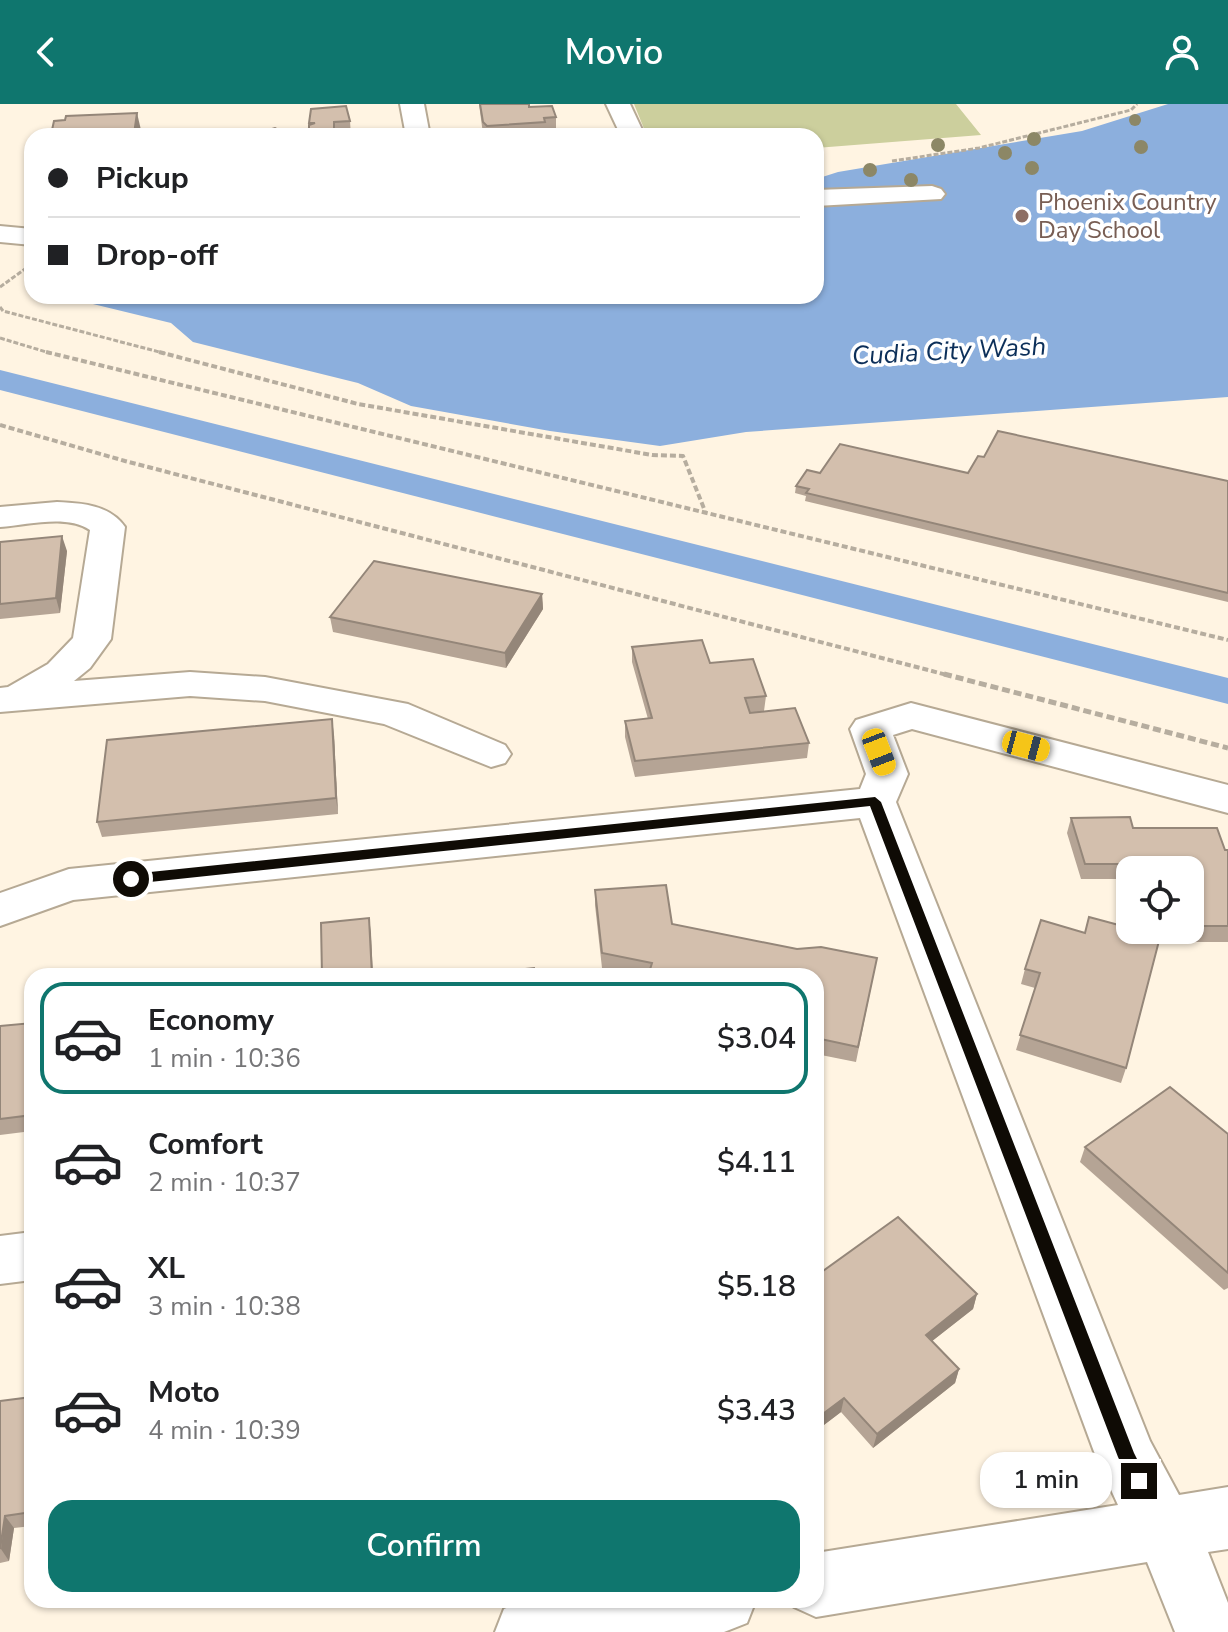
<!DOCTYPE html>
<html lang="en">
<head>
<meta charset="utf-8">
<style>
	:root { --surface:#fff; --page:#f2f2f2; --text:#202124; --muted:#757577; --line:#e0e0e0; --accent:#0f766e }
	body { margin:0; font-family:"Nunito Sans",sans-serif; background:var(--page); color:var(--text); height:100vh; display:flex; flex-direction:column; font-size:30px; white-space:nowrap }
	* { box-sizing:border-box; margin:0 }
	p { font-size:26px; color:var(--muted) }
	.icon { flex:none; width:44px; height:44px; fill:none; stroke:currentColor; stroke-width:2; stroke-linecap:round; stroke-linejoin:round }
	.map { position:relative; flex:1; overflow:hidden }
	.sheet { position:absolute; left:24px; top:864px; width:800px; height:640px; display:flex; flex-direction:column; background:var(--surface); border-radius:24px; box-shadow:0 2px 6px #0004 }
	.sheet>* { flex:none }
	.banner { position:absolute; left:24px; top:24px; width:800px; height:176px; border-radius:24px; box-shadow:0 2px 6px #0004; display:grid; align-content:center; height:176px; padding:0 24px; background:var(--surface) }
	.controls { position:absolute; left:1116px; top:752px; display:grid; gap:16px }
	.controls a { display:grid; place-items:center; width:88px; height:88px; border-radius:16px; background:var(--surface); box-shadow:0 2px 6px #0004; font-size:40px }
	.end { position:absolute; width:36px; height:36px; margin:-18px; border:10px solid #0f0b05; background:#fff; box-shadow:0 0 0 4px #fff }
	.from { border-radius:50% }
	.bubble { position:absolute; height:56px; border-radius:24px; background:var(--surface); box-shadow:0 2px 6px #0004; font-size:26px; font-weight:600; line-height:56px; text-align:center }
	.car { position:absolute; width:24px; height:48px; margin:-24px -12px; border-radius:10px; box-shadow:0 0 6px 2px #0007; background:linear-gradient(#f5c518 24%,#345 0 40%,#f5c518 0 76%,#345 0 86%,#f5c518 0) }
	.banner b { display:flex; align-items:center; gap:28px; height:76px; font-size:30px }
	.banner b+b { border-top:2px solid var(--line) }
	.banner i { width:20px; height:20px; background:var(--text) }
	ul { padding:14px 0 0; list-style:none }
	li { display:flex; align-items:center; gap:24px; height:112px; margin:0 16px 12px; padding:0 8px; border:4px solid transparent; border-radius:24px }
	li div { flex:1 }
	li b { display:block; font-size:30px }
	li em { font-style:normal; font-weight:600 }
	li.on { border-color:var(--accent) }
	li>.icon { width:72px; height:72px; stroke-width:1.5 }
	.primary-button { display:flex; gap:16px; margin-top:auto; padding:16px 24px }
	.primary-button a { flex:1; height:92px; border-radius:24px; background:var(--accent); color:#fff; font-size:32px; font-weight:600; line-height:92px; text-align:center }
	header { display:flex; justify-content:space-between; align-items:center; height:104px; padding:0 24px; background:var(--accent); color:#fff; font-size:36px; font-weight:600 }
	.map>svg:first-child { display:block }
	.green { fill:#cccf9d }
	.water { fill:#8cafdd }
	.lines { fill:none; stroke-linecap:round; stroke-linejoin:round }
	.canal { fill:#8cafdd; fill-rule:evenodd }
	.minor-casing { stroke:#b6a994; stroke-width:4 }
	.path-far2 { stroke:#b6ad9f; stroke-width:3; stroke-dasharray:5 2; stroke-linecap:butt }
	.path-far1 { stroke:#b6ad9f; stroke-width:4; stroke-dasharray:6 3; stroke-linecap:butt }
	.path { stroke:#b6ad9f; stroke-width:5; stroke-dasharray:8 4; stroke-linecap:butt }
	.minor { fill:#fff; fill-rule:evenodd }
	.tree { fill:#8c8766 }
	.wall { fill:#b5a495 }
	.shaded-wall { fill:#948679 }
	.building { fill:#d3bfad; stroke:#948679; stroke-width:2 }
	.route { fill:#0f0b05 }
	.education-dot { fill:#8d6e63; stroke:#fff; stroke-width:3 }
	.labels { text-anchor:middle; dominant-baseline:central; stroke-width:7; stroke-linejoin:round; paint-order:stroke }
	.far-education-label { font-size:24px; fill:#785e54; stroke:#fff; text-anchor:start }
	.far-water-label { font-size:26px; font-style:italic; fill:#0c2f59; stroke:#fff }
</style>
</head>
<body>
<header><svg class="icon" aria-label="back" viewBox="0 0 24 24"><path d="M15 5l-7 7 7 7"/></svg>Movio<svg class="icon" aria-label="person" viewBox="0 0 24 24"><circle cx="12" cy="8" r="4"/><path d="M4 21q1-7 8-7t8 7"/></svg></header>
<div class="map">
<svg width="1228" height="1528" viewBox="0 0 1228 1528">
	<rect width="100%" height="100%" fill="#fff4e2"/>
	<path class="green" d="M 634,0 L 956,0 L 981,31 L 816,44 L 816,32 L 647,32 Z"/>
	<path class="water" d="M 1168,0 L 1228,0 L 1228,293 L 746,328 L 660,342 L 550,327 L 411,302 L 358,279 L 193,238 L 171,219 L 60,192 L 816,192 L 816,75 L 838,68 L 1082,27 Z"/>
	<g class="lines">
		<path class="canal" d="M 0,266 L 1228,574 L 1228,600 L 0,286 Z"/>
		<g class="minor-casing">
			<g id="minor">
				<path d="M 400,0 L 424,0 L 430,32 L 406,32 Z"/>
				<path d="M 606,0 L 630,0 L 645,32 L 621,32 Z"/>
				<path d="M 932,82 L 941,85 L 945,90 L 941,95 L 816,102 L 816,86 Z"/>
				<path d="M 0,122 L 32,125 L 32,141 L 0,138 Z"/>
				<path d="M 57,398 C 82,399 110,401 125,423 L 111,535 L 90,564 L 74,577 L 190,568 L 265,573 L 408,600 L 505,641 L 511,650 L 505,659 L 491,663 L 384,620 L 265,597 L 190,592 L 0,608 L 0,584 L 8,583 L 48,560 L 73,534 L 90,426 C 67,410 27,421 0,423 L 0,403 Z"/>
				<path d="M 911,599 L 1228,681 L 1228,709 L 912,625 L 893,631 L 908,670 L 896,698 L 1150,1337 L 1179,1391 L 1228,1383 L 1228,1445 L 1208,1448 L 1228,1499 L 1228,1528 L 1175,1528 L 1147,1458 L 816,1513 L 794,1503 L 790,1496 L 816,1496 L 816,1449 L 1118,1401 L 1096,1353 L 860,714 L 73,796 L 0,822 L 0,789 L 69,765 L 860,685 L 866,670 L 850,625 L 856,616 Z"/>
				<path d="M 32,1128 L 32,1176 L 0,1180 L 0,1132 Z"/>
				<path d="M 526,1496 L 756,1496 L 747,1519 L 724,1528 L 495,1528 L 504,1505 Z"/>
			</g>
		</g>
		<g class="path-far2">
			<path d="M 892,57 L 979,44 L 1131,6 L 1137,0"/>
			<path d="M 0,183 L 25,165"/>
			<path d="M 0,203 L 3,207 L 167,250"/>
			<path d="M 0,234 L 53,250"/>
		</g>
		<g class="path-far1">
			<path d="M 46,248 L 1228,536"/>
			<path d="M 159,248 L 358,300 L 652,351 L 683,352 L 705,407"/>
			<path d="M 0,321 L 125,357 L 951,572"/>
		</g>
		<path class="path" d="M 944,570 L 1228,644"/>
		<use href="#minor" class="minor"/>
	</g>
	<g class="tree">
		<circle cx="1135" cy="16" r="6"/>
		<circle cx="1034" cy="35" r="7"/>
		<circle cx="938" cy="41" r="7"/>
		<circle cx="1141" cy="43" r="7"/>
		<circle cx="1005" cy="49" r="7"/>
		<circle cx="1032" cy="64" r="7"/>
		<circle cx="870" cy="66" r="7"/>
		<circle cx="911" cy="76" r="7"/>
	</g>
	<g class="wall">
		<path d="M 479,0 L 529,0 L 529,3 L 556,13 L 556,26 L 545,26 L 546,30 L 522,32 L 485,32 L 483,30 Z"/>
		<path d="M 350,17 L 351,32 L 255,32 L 255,30 L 309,29 L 309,19 Z"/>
		<path d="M 52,26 L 141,26 L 53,31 Z"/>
		<path d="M 984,353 L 1228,377 L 1228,498 L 805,397 L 806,392 L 795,389 L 796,382 L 820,369 L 968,369 Z"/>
		<path d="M 0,438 L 67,447 L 60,509 L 0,515 Z"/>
		<path d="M 542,490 L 543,505 L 506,564 L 333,528 L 330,513 Z"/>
		<path d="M 632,543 L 710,559 L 766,592 L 764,607 L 809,639 L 807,654 L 635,673 L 625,633 L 625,617 L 648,615 L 632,558 Z"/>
		<path d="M 334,631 L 338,710 L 102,733 L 97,718 Z"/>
		<path d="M 1071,714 L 1133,724 L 1228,746 L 1228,838 L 1161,838 L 1160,834 L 1126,964 L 1121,979 L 1016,946 L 1035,884 L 1021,880 L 1025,865 L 1084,829 L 1160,833 L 1157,826 L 1190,826 L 1190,766 L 1130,766 L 1130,775 L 1081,775 L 1067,729 Z"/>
		<path d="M 595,786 L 672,820 L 797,845 L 877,854 L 856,958 L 816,950 L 816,872 L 641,872 L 602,864 L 595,801 Z"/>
		<path d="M 32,919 L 32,1027 L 0,1031 L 0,922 Z"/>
		<path d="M 1228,1030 L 1228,1184 L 1224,1186 L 1080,1058 L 1085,1043 Z"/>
		<path d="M 816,1172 L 977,1190 L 973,1205 L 932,1237 L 959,1265 L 955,1279 L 873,1344 L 841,1308 L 816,1327 Z"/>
		<path d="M 32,1293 L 32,1422 L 14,1424 L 9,1457 L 0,1459 L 0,1297 Z"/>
	</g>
	<g class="shaded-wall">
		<path d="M 137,9 L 141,26 L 140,32 L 134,30 Z"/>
		<path d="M 62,432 L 67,447 L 60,509 L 56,494 Z"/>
		<path d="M 542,490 L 543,505 L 506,564 L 505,549 Z"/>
		<path d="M 332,615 L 334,631 L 338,710 L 336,694 Z"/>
		<path d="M 369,814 L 371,829 L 373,872 L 372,872 Z"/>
		<path d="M 977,1190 L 973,1205 L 922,1245 L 926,1231 Z"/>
		<path d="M 959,1265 L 955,1279 L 873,1344 L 877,1330 Z"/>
		<path d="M 844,1294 L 841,1308 L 816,1327 L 816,1315 Z"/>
		<path d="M 5,1412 L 14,1424 L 9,1457 L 1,1445 Z"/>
	</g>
	<g class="building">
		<path d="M 480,0 L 529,0 L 529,3 L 552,2 L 556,13 L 544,14 L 545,18 L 487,22 L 483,18 Z"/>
		<path d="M 346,2 L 350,17 L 334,18 L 334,29 L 338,28 L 338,32 L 258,32 L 255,30 L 275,24 L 286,30 L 309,29 L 309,21 L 315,19 L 309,19 L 311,5 Z"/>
		<path d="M 137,9 L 134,30 L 150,29 L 150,32 L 50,32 L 51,31 L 61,30 L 62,26 L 52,26 L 54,17 L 65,16 L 66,12 Z"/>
		<path d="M 998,327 L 1228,377 L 1228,489 L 806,389 L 809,385 L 796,382 L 807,366 L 820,369 L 840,340 L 968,369 L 978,352 L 984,353 Z"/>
		<path d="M 62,432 L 56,494 L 0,500 L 0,438 Z"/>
		<path d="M 374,457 L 542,490 L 505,549 L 330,513 Z"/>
		<path d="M 702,536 L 710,559 L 753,555 L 766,592 L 745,594 L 750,609 L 795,604 L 809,639 L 635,657 L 625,617 L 652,614 L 632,543 Z"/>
		<path d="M 332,615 L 336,694 L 97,718 L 107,636 Z"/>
		<path d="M 1130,713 L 1133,724 L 1217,724 L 1225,746 L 1228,746 L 1228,822 L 1190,822 L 1190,766 L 1148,766 L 1146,760 L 1085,760 L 1071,714 Z"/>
		<path d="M 666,781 L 672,820 L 797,845 L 821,843 L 877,854 L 858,943 L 816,934 L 816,872 L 648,872 L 652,859 L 602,849 L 595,786 Z"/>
		<path d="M 1089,813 L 1130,824 L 1130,826 L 1136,826 L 1160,833 L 1126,964 L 1020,931 L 1040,869 L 1025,865 L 1041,816 L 1085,829 Z"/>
		<path d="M 369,814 L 372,872 L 322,872 L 321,819 Z"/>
		<path d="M 534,864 L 535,872 L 460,872 Z"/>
		<path d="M 32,919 L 32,1011 L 0,1015 L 0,922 Z"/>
		<path d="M 1170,983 L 1228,1030 L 1228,1169 L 1085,1043 Z"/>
		<path d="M 898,1113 L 977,1190 L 926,1231 L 959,1265 L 877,1330 L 844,1294 L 816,1315 L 816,1172 Z"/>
		<path d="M 32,1293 L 32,1408 L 5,1412 L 0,1445 L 0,1297 Z"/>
	</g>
	<path class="route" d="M 875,693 L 881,698 L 1134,1349 L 1148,1377 L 1145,1383 L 1139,1386 L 1132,1383 L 1118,1353 L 870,702 L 131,780 L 124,775 L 131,770 Z"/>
	<circle class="education-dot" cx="1022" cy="112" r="8"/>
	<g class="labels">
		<g class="far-education-label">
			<text x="1038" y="98">Phoenix Country<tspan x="1038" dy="28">Day School</tspan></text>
		</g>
		<g class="far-water-label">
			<text transform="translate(949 247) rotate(-3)">Cudia City Wash</text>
		</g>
	</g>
</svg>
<div class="controls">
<a><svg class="icon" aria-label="locate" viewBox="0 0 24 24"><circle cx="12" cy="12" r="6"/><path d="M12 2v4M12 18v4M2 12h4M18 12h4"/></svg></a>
</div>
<i class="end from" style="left:131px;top:775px"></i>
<i class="end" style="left:1139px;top:1377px"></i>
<div class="bubble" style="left:980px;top:1348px;width:132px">1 min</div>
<i class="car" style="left:1026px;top:642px;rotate:105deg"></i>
<i class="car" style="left:879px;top:648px;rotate:159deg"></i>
<div class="banner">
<b><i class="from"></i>Pickup</b>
<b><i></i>Drop-off</b>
</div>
<section class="sheet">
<ul>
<li class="on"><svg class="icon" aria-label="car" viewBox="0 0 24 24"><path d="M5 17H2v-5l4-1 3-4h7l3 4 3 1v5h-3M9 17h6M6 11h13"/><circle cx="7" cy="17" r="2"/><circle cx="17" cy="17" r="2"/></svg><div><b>Economy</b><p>1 min · 10:36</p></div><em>$3.04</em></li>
<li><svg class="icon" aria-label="car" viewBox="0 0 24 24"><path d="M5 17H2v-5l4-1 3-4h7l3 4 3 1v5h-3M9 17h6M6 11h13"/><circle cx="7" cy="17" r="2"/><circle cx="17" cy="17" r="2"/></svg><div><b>Comfort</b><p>2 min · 10:37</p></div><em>$4.11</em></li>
<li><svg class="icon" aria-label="car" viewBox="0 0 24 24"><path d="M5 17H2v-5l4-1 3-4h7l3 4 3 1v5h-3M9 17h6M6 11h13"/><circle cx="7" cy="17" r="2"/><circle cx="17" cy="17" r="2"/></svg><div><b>XL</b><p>3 min · 10:38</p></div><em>$5.18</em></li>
<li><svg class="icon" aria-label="car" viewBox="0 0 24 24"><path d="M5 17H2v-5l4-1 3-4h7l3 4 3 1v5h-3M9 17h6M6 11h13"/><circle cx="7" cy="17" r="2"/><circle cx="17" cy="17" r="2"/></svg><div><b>Moto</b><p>4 min · 10:39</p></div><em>$3.43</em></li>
</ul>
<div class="primary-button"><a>Confirm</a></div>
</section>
</div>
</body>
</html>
